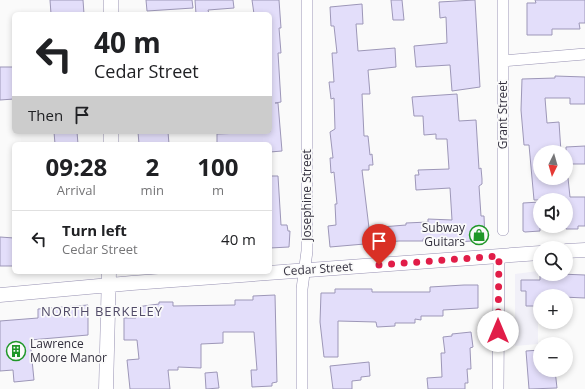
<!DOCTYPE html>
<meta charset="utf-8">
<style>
:root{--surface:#fff;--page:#f2f2f2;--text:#202124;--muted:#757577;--line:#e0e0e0}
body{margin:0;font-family:"Open Sans",sans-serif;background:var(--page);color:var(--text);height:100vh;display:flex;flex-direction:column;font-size:15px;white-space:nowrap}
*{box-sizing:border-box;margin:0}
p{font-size:13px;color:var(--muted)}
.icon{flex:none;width:22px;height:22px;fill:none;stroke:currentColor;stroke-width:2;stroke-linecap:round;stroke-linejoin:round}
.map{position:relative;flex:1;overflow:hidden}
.drawer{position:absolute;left:12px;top:142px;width:260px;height:132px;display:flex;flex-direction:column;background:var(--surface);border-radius:6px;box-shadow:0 2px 6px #0003}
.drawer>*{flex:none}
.banner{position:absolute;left:12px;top:12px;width:260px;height:122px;border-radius:6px;box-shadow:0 2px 6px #0003;background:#fff;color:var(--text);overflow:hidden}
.needle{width:26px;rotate:185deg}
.tools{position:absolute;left:533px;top:145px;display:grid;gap:8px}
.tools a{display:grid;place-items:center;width:40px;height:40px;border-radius:50%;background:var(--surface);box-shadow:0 2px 6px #0003;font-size:20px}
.pin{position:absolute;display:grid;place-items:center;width:34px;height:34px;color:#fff;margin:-41px -17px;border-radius:50% 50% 50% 0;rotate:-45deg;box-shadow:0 0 4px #0007}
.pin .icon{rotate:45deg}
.me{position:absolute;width:44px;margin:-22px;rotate:0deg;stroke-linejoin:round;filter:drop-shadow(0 0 3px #0008)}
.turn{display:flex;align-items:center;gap:14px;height:84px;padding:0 16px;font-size:18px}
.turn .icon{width:52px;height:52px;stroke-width:2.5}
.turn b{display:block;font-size:28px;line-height:34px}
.then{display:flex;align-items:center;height:38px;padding:0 16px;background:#0003;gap:8px;font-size:15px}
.eta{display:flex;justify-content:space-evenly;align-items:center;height:68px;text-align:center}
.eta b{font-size:24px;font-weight:700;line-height:28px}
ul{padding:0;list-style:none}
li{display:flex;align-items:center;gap:12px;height:56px;padding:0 16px;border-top:1px solid var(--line)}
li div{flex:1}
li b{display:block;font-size:15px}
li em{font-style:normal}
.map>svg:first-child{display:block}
</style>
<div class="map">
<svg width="585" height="389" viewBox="0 0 585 389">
<rect width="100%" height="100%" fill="#fafafa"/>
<path fill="#f1f0f8" d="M 538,271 L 538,344 L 515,346 L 515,274 Z"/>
<path fill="#e3defa" stroke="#9d97b8" d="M 50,0 L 83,0 L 84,14 L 51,14 Z
M 146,0 L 192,0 L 193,8 L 147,11 Z
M 195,0 L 233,0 L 234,8 L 208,10 L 209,14 L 196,14 Z
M 252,0 L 279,0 L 281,28 L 279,28 L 281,53 L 278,53 L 281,102 L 275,103 L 278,103 L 282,151 L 270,152 L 270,144 L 217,144 L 217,134 L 270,132 L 270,14 L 254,14 Z
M 391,0 L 402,0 L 404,20 L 393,20 Z
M 475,0 L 480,87 L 452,91 L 450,65 L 416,67 L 414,46 L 447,43 L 446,17 L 440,18 L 439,2 Z
M 535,0 L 585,0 L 585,23 L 579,23 L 580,29 L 552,29 L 552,35 L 527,35 L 527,3 L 536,3 Z
M 362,4 L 363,24 L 356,24 L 358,51 L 395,48 L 396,67 L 368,70 L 370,94 L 362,94 L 364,136 L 368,136 L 370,155 L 372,154 L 373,165 L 369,165 L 369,170 L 362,170 L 369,228 L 406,225 L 406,223 L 428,222 L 428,219 L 452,220 L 450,188 L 416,190 L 415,175 L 419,175 L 418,170 L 449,169 L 447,139 L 436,139 L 436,134 L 424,135 L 423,116 L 414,116 L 412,97 L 457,94 L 459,121 L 476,120 L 479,169 L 481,168 L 482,179 L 482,184 L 479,186 L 481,216 L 484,216 L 485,240 L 458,242 L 458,241 L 448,239 L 423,239 L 423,241 L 399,241 L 330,247 L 328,226 L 336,225 L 335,204 L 337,204 L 334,172 L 331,173 L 330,158 L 333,158 L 330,132 L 335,129 L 334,98 L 331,99 L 329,82 L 334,82 L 332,53 L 337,53 L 334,26 L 331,26 L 330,7 Z
M 0,67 L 14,67 L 14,99 L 0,100 Z
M 555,76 L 585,77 L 585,104 L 570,104 L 570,98 L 545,98 L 547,123 L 559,122 L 561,152 L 540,152 L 540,178 L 568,178 L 570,197 L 585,197 L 585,226 L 578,226 L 578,229 L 566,229 L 566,200 L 534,200 L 529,145 L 524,145 L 521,110 L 522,79 L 555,78 Z
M 54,132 L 77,132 L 78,144 L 55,144 Z
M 138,132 L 168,132 L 169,144 L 139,144 Z
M 585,146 L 585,164 L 566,164 L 566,147 Z
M 270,176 L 278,176 L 281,225 L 287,225 L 288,231 L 290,231 L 289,247 L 270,248 Z
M 540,202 L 540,231 L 525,232 L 523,231 L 523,203 Z
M 0,237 L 14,238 L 14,266 L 0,266 Z
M 560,274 L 585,275 L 585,298 L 540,296 L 540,306 L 526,306 L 526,291 L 521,291 L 521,280 L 540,280 L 540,276 L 560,276 Z
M 464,285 L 478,285 L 478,308 L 443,310 L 443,316 L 421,316 L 421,320 L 415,319 L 415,323 L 395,323 L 395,326 L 377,327 L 376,322 L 338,321 L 338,357 L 324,357 L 320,322 L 321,293 L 335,293 L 335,289 L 372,289 L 372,292 L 430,292 L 430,287 Z
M 275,295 L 277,382 L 272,383 L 272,386 L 252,387 L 251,370 L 257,370 L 254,332 L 223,332 L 223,343 L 201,344 L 201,368 L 178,367 L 178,370 L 168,370 L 170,389 L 130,389 L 127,360 L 139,359 L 137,340 L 124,340 L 124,318 L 136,318 L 136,307 L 159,304 L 159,302 L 173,302 L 173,306 L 235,305 L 235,300 L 253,300 L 253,296 Z
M 88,305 L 88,335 L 30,340 L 34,380 L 14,382 L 13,370 L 0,371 L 0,321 L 38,318 L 38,309 Z
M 471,332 L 473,347 L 470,348 L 471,369 L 467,369 L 468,383 L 465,383 L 465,389 L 428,389 L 427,378 L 442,377 L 441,353 L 445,353 L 443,337 L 452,336 L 452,334 Z
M 540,350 L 540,371 L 555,370 L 557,388 L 529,389 L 526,351 Z
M 369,362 L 370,376 L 361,377 L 361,380 L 352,381 L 352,389 L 333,389 L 330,366 Z
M 217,372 L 219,388 L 206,389 L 205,373 Z"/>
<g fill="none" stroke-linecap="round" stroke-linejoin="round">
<defs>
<path id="minor" d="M 503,61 L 585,54
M 503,230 L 503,0
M 302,389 L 302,289 L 307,251 L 307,0
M 498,389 L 499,256"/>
<path id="tertiary" d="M 111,14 L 111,0
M 111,144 L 111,132
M 566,251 L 585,250
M 0,295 L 132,283 L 540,253
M 106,389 L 109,272"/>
</defs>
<use href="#minor" stroke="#9791b2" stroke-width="12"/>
<use href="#tertiary" stroke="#9791b2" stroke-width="15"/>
<use href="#minor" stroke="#fff" stroke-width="11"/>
<use href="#tertiary" stroke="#fff" stroke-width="14"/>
</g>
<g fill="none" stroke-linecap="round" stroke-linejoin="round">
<path stroke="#e11d48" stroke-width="7" stroke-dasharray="0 12.6" d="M 379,265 L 499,256 L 498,331"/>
</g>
<defs>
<symbol id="shop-ring" viewBox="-11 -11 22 22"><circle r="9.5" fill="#fafafa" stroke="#1f9728" stroke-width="1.5"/><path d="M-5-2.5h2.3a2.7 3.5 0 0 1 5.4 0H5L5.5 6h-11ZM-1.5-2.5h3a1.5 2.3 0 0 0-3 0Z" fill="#1f9728"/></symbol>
<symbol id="building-ring" viewBox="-11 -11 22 22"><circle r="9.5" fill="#fafafa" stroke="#1f9728" stroke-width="1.5"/><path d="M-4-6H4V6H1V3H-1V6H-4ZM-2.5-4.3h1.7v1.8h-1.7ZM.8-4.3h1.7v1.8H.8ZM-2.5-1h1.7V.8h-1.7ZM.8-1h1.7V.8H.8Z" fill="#1f9728"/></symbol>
</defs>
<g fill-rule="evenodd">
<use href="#shop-ring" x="468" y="224" width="22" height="22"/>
<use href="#building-ring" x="5" y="340" width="22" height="22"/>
</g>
<g text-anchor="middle" stroke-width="3.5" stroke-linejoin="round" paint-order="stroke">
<g font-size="12" fill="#34313f" stroke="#fafafa">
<text transform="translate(503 115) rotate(-90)" y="4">Grant Street</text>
<text transform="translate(307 195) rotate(-90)" y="4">Josephine Street</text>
<text transform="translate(318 269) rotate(-4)" y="4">Cedar Street</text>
</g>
<g font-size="12" fill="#34313f" stroke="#fafafa" text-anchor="end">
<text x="465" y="232">Subway<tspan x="465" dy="14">Guitars</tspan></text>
<text x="30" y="348" text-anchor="start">Lawrence<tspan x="30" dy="14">Moore Manor</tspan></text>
</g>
<g font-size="13" letter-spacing="1" fill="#514b68" stroke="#fafafa">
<text x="102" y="316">NORTH BERKELEY</text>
</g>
</g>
</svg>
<div class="tools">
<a><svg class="needle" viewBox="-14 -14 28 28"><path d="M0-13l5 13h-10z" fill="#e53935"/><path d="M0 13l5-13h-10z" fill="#757577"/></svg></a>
<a><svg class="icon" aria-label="sound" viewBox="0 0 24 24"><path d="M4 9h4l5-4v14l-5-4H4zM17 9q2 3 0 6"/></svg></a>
<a><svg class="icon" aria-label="search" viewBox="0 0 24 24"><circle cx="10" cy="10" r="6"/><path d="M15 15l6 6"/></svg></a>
<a>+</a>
<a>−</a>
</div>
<div class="pin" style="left:379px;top:265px;background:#d93025"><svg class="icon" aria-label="arrive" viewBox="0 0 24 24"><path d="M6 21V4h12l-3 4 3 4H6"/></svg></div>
<svg class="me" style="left:498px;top:331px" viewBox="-20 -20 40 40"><circle r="19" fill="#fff"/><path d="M0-13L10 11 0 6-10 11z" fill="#e11d48"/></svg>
<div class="banner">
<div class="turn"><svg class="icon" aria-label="left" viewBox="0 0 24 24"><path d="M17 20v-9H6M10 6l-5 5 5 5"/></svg><div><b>40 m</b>Cedar Street</div></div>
<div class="then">Then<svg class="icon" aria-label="arrive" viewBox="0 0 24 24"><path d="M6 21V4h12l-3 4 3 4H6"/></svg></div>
</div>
<section class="drawer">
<div class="eta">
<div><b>09:28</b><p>Arrival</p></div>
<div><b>2</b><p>min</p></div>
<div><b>100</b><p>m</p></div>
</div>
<ul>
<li><svg class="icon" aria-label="left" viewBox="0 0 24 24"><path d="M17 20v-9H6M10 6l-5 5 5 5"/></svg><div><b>Turn left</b><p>Cedar Street</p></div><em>40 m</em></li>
</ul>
</section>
</div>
